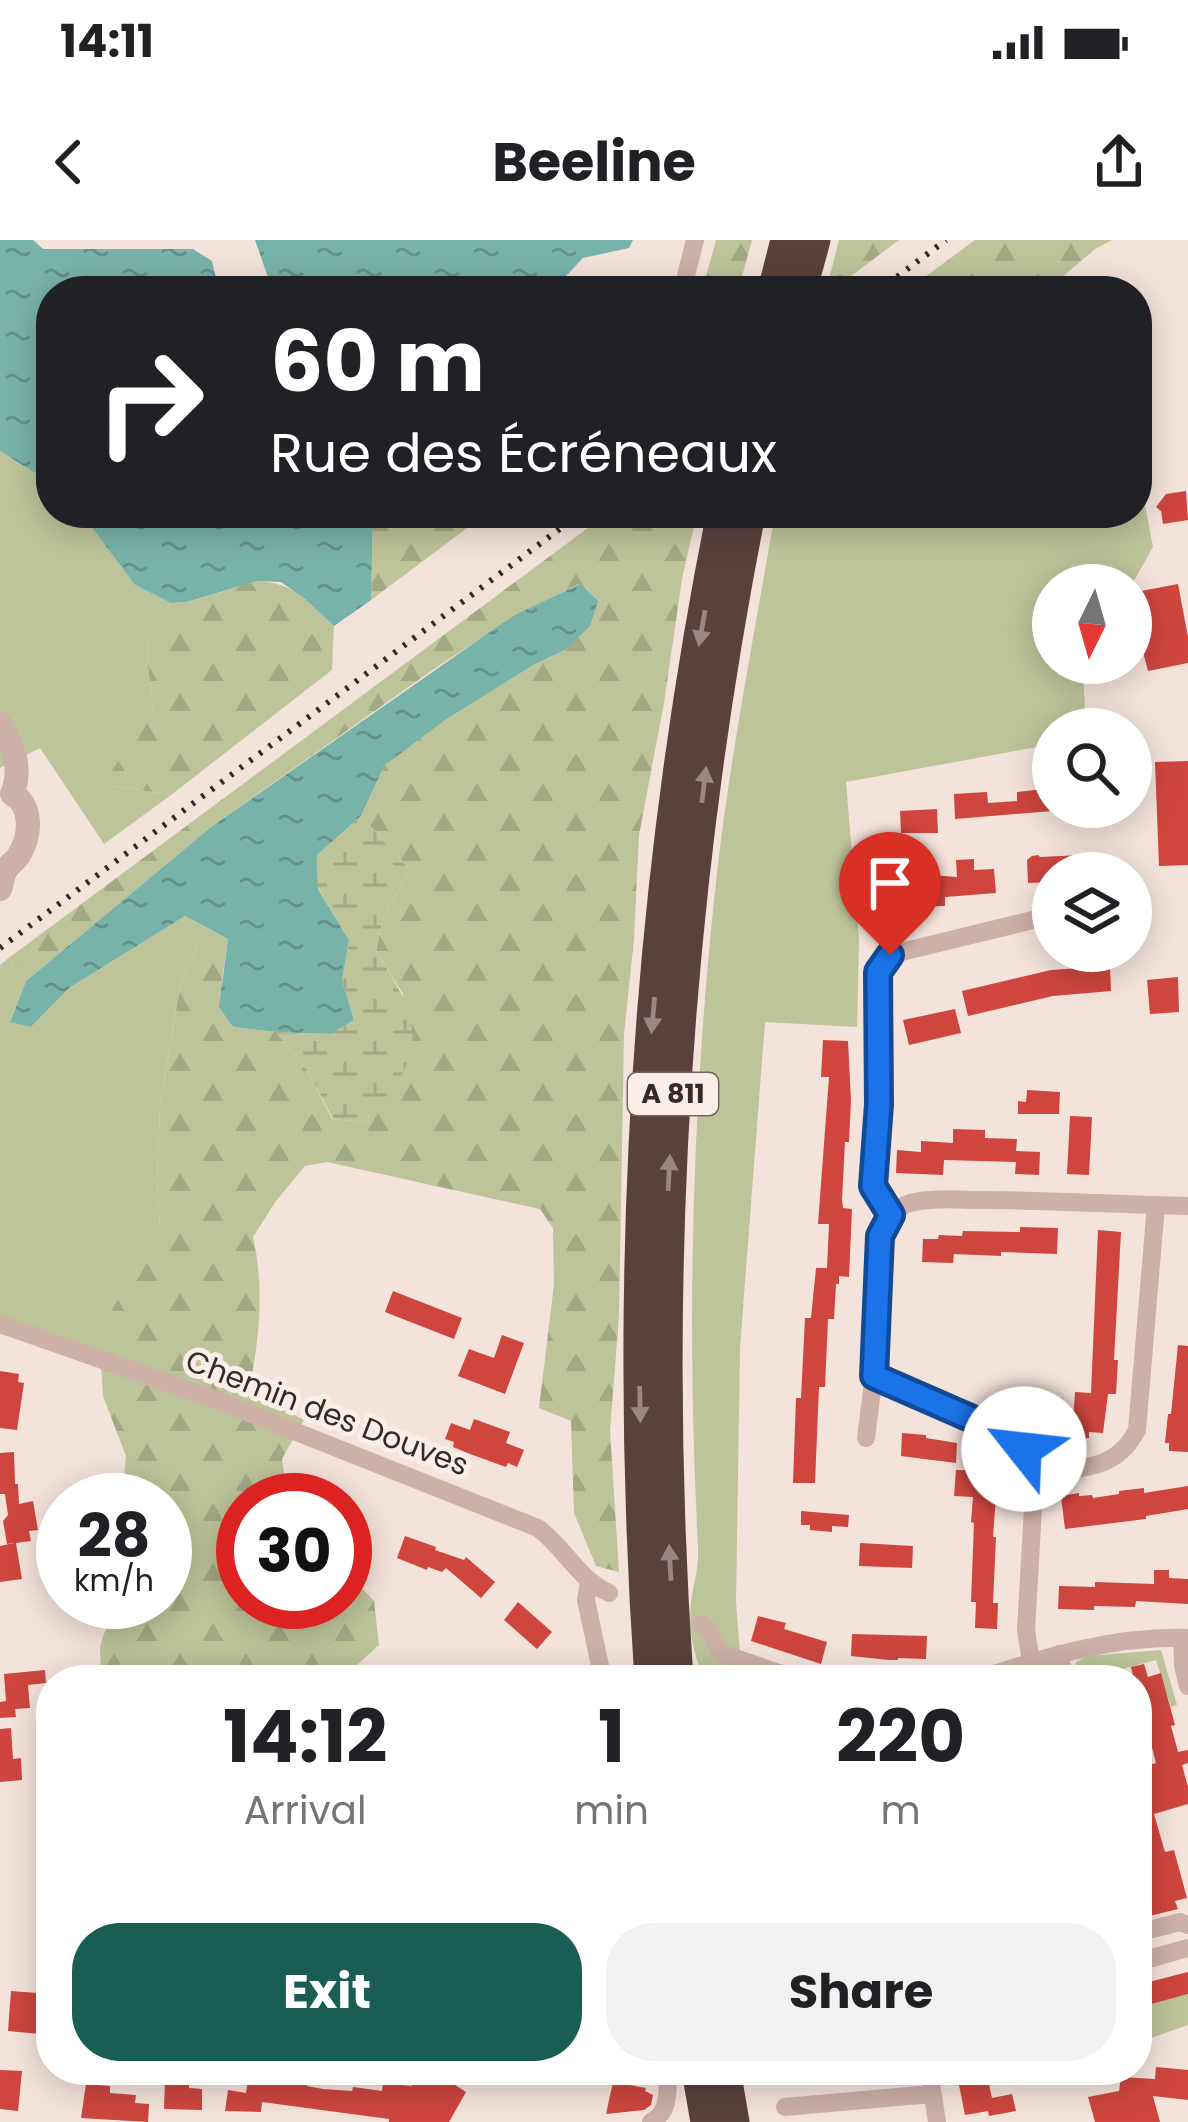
<!DOCTYPE html>
<meta charset="utf-8">
<style>
:root{--surface:#fff;--page:#f2f2f2;--text:#202124;--muted:#757577;--accent:#1a5d54}
body{margin:0;font-family:Poppins,sans-serif;background:var(--page);color:var(--text);height:100vh;display:flex;flex-direction:column;font-size:45px;white-space:nowrap}
*{box-sizing:border-box;margin:0}
p{font-size:39px;color:var(--muted)}
.icon{flex:none;width:66px;height:66px;fill:none;stroke:currentColor;stroke-width:2;stroke-linecap:round;stroke-linejoin:round}
.map{position:relative;flex:1;overflow:hidden}
.panel{position:absolute;left:36px;top:1425px;width:1116px;height:420px;display:flex;flex-direction:column;background:var(--surface);border-radius:48px;box-shadow:0 6px 30px #0003}
.panel>*{flex:none}
.banner{position:absolute;left:36px;top:36px;width:1116px;height:252px;border-radius:48px;box-shadow:0 6px 30px #0003;background:#202124;color:#fff;overflow:hidden}
.needle{width:78px;rotate:185deg}
.fabs{position:absolute;left:1032px;top:324px;display:grid;gap:24px}
.fabs a{display:grid;place-items:center;width:120px;height:120px;border-radius:50%;background:var(--surface);box-shadow:0 6px 30px #0003;font-size:60px}
.speed{position:absolute;left:36px;top:1233px;display:flex;gap:24px;font-size:60px;font-weight:700;text-align:center}
.speed>*{display:grid;place-content:center;width:156px;height:156px;border-radius:50%;background:var(--surface);box-shadow:0 6px 30px #0003;line-height:1}
.speed small{font-size:30px;font-weight:400}
.speed .limit{border:18px solid #d22;background:#fff;color:#111}
.pin{position:absolute;display:grid;place-items:center;width:102px;height:102px;color:#fff;margin:-123px -51px;border-radius:50% 50% 50% 0;rotate:-45deg;box-shadow:0 0 12px #0007}
.pin .icon{rotate:45deg}
.me{position:absolute;width:132px;margin:-66px;rotate:299deg;stroke-linejoin:round;filter:drop-shadow(0 0 9px #0008)}
.turn{display:flex;align-items:center;gap:42px;height:252px;padding:0 36px;font-size:54px}
.turn .icon{width:156px;height:156px;stroke-width:2.5}
.turn b{display:block;font-size:84px;line-height:102px}
.eta{display:flex;justify-content:space-evenly;align-items:center;height:204px;text-align:center}
.eta b{font-size:72px;font-weight:700;line-height:84px}
.cta{display:flex;gap:24px;margin-top:auto;padding:24px 36px}
.cta a{flex:1;height:138px;border-radius:48px;background:var(--accent);color:#fff;font-size:48px;font-weight:700;line-height:138px;text-align:center}
.cta a+a{background:var(--page);color:var(--text)}
.status{display:flex;justify-content:space-between;align-items:center;height:84px;padding:0 60px;background:var(--surface);direction:ltr}
.status svg{height:33px;fill:currentColor}
header{display:flex;justify-content:space-between;align-items:center;height:156px;padding:0 36px;background:var(--surface);font-size:54px;font-weight:700}
.map>svg:first-child{display:block}
</style>
<div class="status"><b>14:11</b><svg viewBox="0 0 49 12"><path d="M0 12V9h3v3zM5 12V6h3v6zM10 12V3h3v9zM15 12V0h3v12zM26 1h20v11H26zM47 4h2v5h-2z"/></svg></div>
<header><svg class="icon" aria-label="back" viewBox="0 0 24 24"><path d="M15 5l-7 7 7 7"/></svg>Beeline<svg class="icon" aria-label="share" viewBox="0 0 24 24"><path d="M12 15V3M7 8l5-5 5 5M5 13v7h14v-7"/></svg></header>
<div class="map">
<svg width="1188" height="1882" viewBox="0 0 1188 1882">
<defs>
<pattern id="forest-firs" width="22" height="20" patternUnits="userSpaceOnUse" patternTransform="scale(3)"><rect width="22" height="20" fill="#bdc49a"/><path d="M5 1l3.5 6h-7zM16 11l3.5 6h-7z" fill="#a3a885"/></pattern>
<pattern id="wetland-marsh" width="20" height="14" patternUnits="userSpaceOnUse" patternTransform="scale(3)"><rect width="20" height="14" fill="#bdc49a"/><path d="M1 5h8M5 5V1M11 12h8M15 12V8" fill="none" stroke="#a3a885"/></pattern>
<pattern id="water-ripples" width="26" height="14" patternUnits="userSpaceOnUse" patternTransform="scale(3)"><rect width="26" height="14" fill="#78b3aa"/><path d="M2 4q2-2 4 0t4 0M15 11q2-2 4 0t4 0" fill="none" stroke="#63928a"/></pattern>
</defs>
<rect width="100%" height="100%" fill="#f4e3db"/>
<path fill="#bdc49a" d="M 0,211 L 51,243 L 51,273 L 81,273 L 135,345 L 171,363 L 149,395 L 148,426 L 153,468 L 135,497 L 114,546 L 171,555 L 104,604 L 40,508 L 0,528 Z
M 1137,223 L 1153,307 L 1131,346 L 1053,345 L 1053,423 L 1087,423 L 1083,431 L 1086,489 L 1053,489 L 1053,504 L 846,542 L 859,699 L 857,787 L 765,782 L 740,1108 L 736,1362 L 742,1440 L 706,1440 C 693,1417 688,1388 691,1361 C 694,1342 699,1327 698,1307 C 686,1079 692,851 718,624 C 732,507 755,390 775,273 L 1137,273 Z
M 185,676 L 205,687 L 180,747 L 160,866 L 157,941 L 160,987 L 100,1111 L 0,1077 L 0,725 L 10,717 L 26,741 L 10,781 L 31,787 L 69,748 Z
M 1161,1410 L 1177,1465 L 1171,1467 L 1156,1420 L 1092,1437 L 1089,1431 L 1074,1434 L 1076,1422 L 1088,1416 Z
M 1188,1754 L 1188,1785 L 1137,1803 L 1137,1768 Z"/>
<path fill="url(#forest-firs)" d="M 716,0 L 752,0 L 738,51 L 702,51 Z
M 839,0 L 899,0 L 831,51 L 826,51 Z
M 975,0 L 1112,0 L 1095,9 L 1046,51 L 906,51 Z
M 373,273 L 487,273 L 371,360 Z
M 608,273 L 697,273 L 682,339 L 664,463 L 639,595 L 634,700 L 624,794 L 619,1076 L 610,1191 L 619,1332 L 596,1326 L 574,1273 L 571,1181 L 539,1168 L 554,1044 L 553,988 L 540,969 L 327,922 L 305,926 L 276,961 L 253,997 C 265,1049 259,1100 249,1151 L 304,1180 L 282,1219 L 288,1260 L 243,1260 L 243,1362 L 345,1362 L 345,1330 L 374,1361 L 379,1405 C 367,1415 354,1430 341,1435 C 313,1446 282,1438 255,1432 L 241,1440 L 101,1440 L 100,1406 L 115,1362 L 165,1362 L 165,1260 L 122,1260 L 126,1216 L 103,1156 L 99,1092 L 160,987 L 157,941 L 160,866 L 180,747 L 205,687 L 228,699 L 222,739 L 232,787 L 276,792 L 307,830 L 332,879 L 365,882 L 381,861 L 403,754 L 376,711 L 383,677 L 410,630 L 361,576 L 384,526 L 444,480 L 535,424 L 565,410 L 579,344 L 515,376 L 434,429 L 211,587 L 26,741 L 10,717 Z
M 257,341 C 295,343 307,361 334,386 L 332,430 L 171,555 L 114,546 L 105,541 L 153,468 L 148,426 L 149,395 L 171,363 L 188,362 Z"/>
<path fill="url(#wetland-marsh)" d="M 361,576 L 410,630 L 383,677 L 376,711 C 402,754 428,786 401,836 C 392,852 376,867 365,882 L 333,879 L 307,830 L 276,792 L 331,794 L 354,780 L 342,740 L 349,700 L 318,648 L 317,615 Z"/>
<path fill="url(#water-ripples)" d="M 0,0 L 33,0 L 43,9 L 193,9 L 212,21 L 219,51 L 51,51 L 51,243 L 0,211 Z
M 255,0 L 633,0 L 629,8 L 583,18 L 567,35 L 546,51 L 277,51 L 271,46 Z
M 81,273 L 373,273 L 371,360 L 334,386 L 305,359 L 281,342 L 257,341 L 187,362 L 171,363 L 135,345 Z
M 580,344 L 598,361 L 590,386 L 565,410 L 535,424 L 445,480 L 384,526 L 361,576 L 317,615 L 318,649 L 349,700 L 342,740 L 354,780 L 331,794 L 276,792 L 233,787 L 219,767 L 228,699 L 185,676 L 69,748 L 31,787 L 10,782 L 26,741 L 211,587 L 494,389 L 515,375 Z"/>
<path fill="#ce463e" d="M 1186,251 L 1188,280 L 1163,284 L 1161,271 L 1156,267 L 1166,254 Z
M 1178,344 L 1188,397 L 1188,423 L 1148,431 L 1136,385 L 1142,383 L 1136,352 Z
M 1188,521 L 1188,625 L 1159,626 L 1155,522 Z
M 1053,548 L 1053,571 L 955,579 L 954,554 L 987,552 L 988,563 L 1017,561 L 1017,552 Z
M 937,569 L 938,593 L 901,593 L 900,571 Z
M 1038,615 L 1040,617 L 1082,615 L 1083,633 L 1053,633 L 1053,642 L 1028,643 L 1027,620 L 1032,616 Z
M 974,619 L 974,630 L 994,629 L 996,653 L 945,657 L 945,666 L 896,667 L 896,671 L 869,672 L 868,650 L 901,648 L 900,644 L 918,643 L 918,634 L 957,637 L 956,620 Z
M 1110,726 L 1111,751 L 1053,756 L 968,776 L 962,751 L 1051,730 Z
M 1178,737 L 1179,772 L 1150,774 L 1147,740 Z
M 955,769 L 961,793 L 909,805 L 903,780 Z
M 823,800 L 848,801 L 851,861 L 849,902 L 845,902 L 842,960 L 843,968 L 852,969 L 849,1037 L 839,1036 L 839,1044 L 836,1044 L 834,1079 L 828,1079 L 825,1147 L 819,1147 L 815,1243 L 793,1243 L 796,1158 L 801,1158 L 805,1078 L 811,1078 L 816,1028 L 827,1028 L 829,984 L 818,984 L 829,837 L 821,837 Z
M 1027,850 L 1060,852 L 1059,874 L 1018,874 L 1018,861 L 1026,862 Z
M 1070,876 L 1092,877 L 1089,935 L 1067,934 Z
M 953,889 L 985,890 L 985,898 L 1017,899 L 1016,911 L 1040,912 L 1039,935 L 1015,934 L 1016,922 L 944,920 L 943,935 L 896,933 L 897,910 L 921,912 L 921,901 L 953,903 Z
M 1020,987 L 1058,988 L 1057,1014 L 1001,1012 L 1001,1016 L 954,1014 L 953,1023 L 922,1022 L 923,999 L 938,999 L 939,995 L 962,996 L 963,991 L 1020,992 Z
M 1098,990 L 1121,992 L 1114,1120 L 1118,1120 L 1116,1154 L 1108,1154 L 1103,1193 L 1089,1192 L 1089,1198 L 1072,1200 L 1075,1152 L 1091,1153 Z
M 393,1051 L 462,1078 L 454,1099 L 385,1072 Z
M 502,1095 L 524,1103 L 505,1154 L 458,1136 L 469,1109 L 494,1118 Z
M 1178,1105 L 1188,1106 L 1188,1212 L 1169,1211 L 1169,1203 L 1165,1203 L 1168,1174 L 1171,1174 Z
M 0,1131 L 19,1134 L 18,1142 L 24,1143 L 17,1190 L 0,1188 Z
M 474,1179 L 510,1192 L 506,1203 L 524,1210 L 517,1227 L 508,1223 L 506,1227 L 470,1214 L 453,1207 L 454,1202 L 445,1199 L 451,1183 L 470,1190 Z
M 902,1193 L 926,1195 L 926,1198 L 957,1203 L 956,1223 L 901,1216 Z
M 14,1212 L 15,1244 L 18,1244 L 19,1264 L 33,1261 L 38,1290 L 29,1291 L 31,1301 L 16,1303 L 22,1339 L 0,1342 L 0,1306 L 14,1303 L 7,1304 L 3,1281 L 8,1275 L 5,1254 L 0,1254 L 0,1213 Z
M 956,1230 L 998,1231 L 993,1297 L 996,1297 L 993,1363 L 998,1363 L 997,1389 L 975,1388 L 976,1362 L 971,1362 L 974,1283 L 971,1282 L 973,1257 L 954,1256 Z
M 1188,1246 L 1188,1269 L 1146,1276 L 1146,1279 L 1065,1289 L 1061,1256 L 1079,1253 L 1079,1256 L 1092,1255 L 1093,1258 L 1119,1254 L 1119,1251 L 1144,1248 L 1144,1253 Z
M 801,1271 L 849,1275 L 848,1287 L 832,1286 L 832,1292 L 810,1290 L 810,1285 L 801,1285 Z
M 405,1296 L 436,1307 L 435,1310 L 464,1320 L 466,1317 L 495,1342 L 481,1358 L 446,1328 L 442,1332 L 428,1327 L 427,1330 L 397,1318 Z
M 860,1303 L 913,1306 L 912,1328 L 859,1326 Z
M 1154,1330 L 1169,1330 L 1169,1338 L 1188,1339 L 1188,1364 L 1136,1361 L 1135,1367 L 1094,1366 L 1094,1370 L 1058,1369 L 1059,1346 L 1095,1347 L 1095,1342 L 1154,1344 Z
M 518,1362 L 552,1392 L 537,1409 L 504,1380 Z
M 758,1376 L 786,1383 L 784,1389 L 827,1402 L 821,1424 L 751,1401 Z
M 852,1394 L 927,1396 L 926,1419 L 898,1418 L 898,1420 L 889,1420 L 851,1416 Z
M 1144,1424 L 1148,1437 L 1161,1433 L 1175,1485 L 1171,1486 L 1178,1512 L 1188,1510 L 1188,1523 L 1182,1525 L 1188,1547 L 1188,1564 L 1154,1574 L 1165,1612 L 1174,1610 L 1187,1658 L 1175,1661 L 1178,1669 L 1137,1679 L 1137,1528 L 1156,1523 L 1137,1450 L 1137,1440 L 1134,1440 L 1131,1427 Z
M 45,1430 L 46,1443 L 28,1445 L 30,1468 L 15,1469 L 16,1477 L 0,1478 L 0,1462 L 6,1461 L 4,1434 Z
M 11,1488 L 13,1519 L 21,1518 L 22,1540 L 0,1542 L 0,1489 Z
M 1188,1732 L 1188,1754 L 1137,1768 L 1137,1745 Z
M 11,1751 L 51,1754 L 51,1795 L 8,1791 Z
M 1156,1827 L 1188,1830 L 1188,1860 L 1153,1856 L 1160,1882 L 1095,1882 L 1088,1857 L 1119,1851 L 1121,1837 L 1155,1839 Z
M 0,1830 L 22,1831 L 18,1871 L 0,1869 Z
M 956,1830 L 986,1830 L 992,1858 L 1012,1854 L 1016,1871 L 989,1876 L 988,1871 L 965,1875 Z
M 426,1835 L 441,1836 L 466,1852 L 449,1882 L 389,1882 L 389,1879 L 262,1862 L 261,1872 L 225,1871 L 228,1850 L 246,1853 L 248,1838 L 307,1843 L 307,1846 L 323,1849 L 352,1851 L 353,1847 L 382,1851 L 383,1843 L 412,1846 L 412,1841 L 426,1842 Z
M 165,1839 L 189,1839 L 189,1848 L 202,1849 L 202,1870 L 164,1869 Z
M 613,1842 L 646,1848 L 645,1851 L 653,1855 L 651,1865 L 644,1870 L 606,1874 Z
M 86,1844 L 110,1846 L 110,1853 L 136,1855 L 135,1863 L 149,1864 L 148,1882 L 81,1878 Z"/>
<g fill="none" stroke-linecap="round" stroke-linejoin="round">
<path stroke="#cdb0a6" stroke-width="18" d="M 682,51 L 695,0
M 891,975 L 873,946 L 879,864 L 878,732 L 889,715 L 1037,679 L 1053,678
M 0,1084 L 211,1158 L 538,1288 C 566,1309 576,1337 609,1353
M 874,1135 L 1009,1195 L 1024,1209 L 1035,1233 L 1026,1390 L 1031,1422
M 866,1198 L 874,1135 L 880,996 C 886,981 894,968 910,963 C 933,957 961,960 984,960 C 1052,960 1120,965 1188,966
M 1035,1233 C 1078,1227 1115,1233 1137,1190 L 1156,965
M 589,1342 L 586,1360 L 603,1440
M 701,1384 L 709,1390 L 721,1413 L 799,1440
M 1182,1398 L 1183,1426 L 1188,1446
M 1059,1414 L 1066,1440
M 977,1440 C 1047,1416 1114,1396 1188,1398
M 1137,1693 L 1180,1682 L 1188,1685
M 1137,1694 L 1145,1720 L 1188,1708
M 929,1830 L 937,1882
M 785,1867 L 931,1854
M 651,1882 C 671,1871 667,1851 668,1830"/>
<path stroke="#cdb0a6" stroke-width="24" d="M 0,484 C 13,507 23,528 12,554 C 33,565 31,596 19,615 C 16,621 9,624 6,630 C 3,635 2,642 0,649"/>
<path stroke="#5a413e" stroke-width="33" d="M 774,51 L 787,0
M 800,51 L 814,0
M 651,1440 C 624,1049 646,657 723,273
M 677,1440 C 650,1049 673,658 749,273
M 698,1830 L 707,1882
M 724,1830 L 733,1882"/>
<path stroke="#382927" stroke-width="6" stroke-dasharray="3 9" stroke-linecap="butt" d="M 878,51 L 946,0
M 0,708 L 581,273"/>
</g>
<defs><path id="oneway-solid" d="M-6-.8H1V-3.2L6.5 0L1 3.2V.8H-6Z" transform="scale(3)"/></defs>
<g fill="#9a8682">
<use href="#oneway-solid" transform="translate(702 388) rotate(100)"/>
<use href="#oneway-solid" transform="translate(704 545) rotate(-83)"/>
<use href="#oneway-solid" transform="translate(653 775) rotate(95)"/>
<use href="#oneway-solid" transform="translate(669 933) rotate(-87)"/>
<use href="#oneway-solid" transform="translate(640 1164) rotate(89)"/>
<use href="#oneway-solid" transform="translate(670 1323) rotate(-93)"/>
</g>
<g fill="none" stroke-linecap="round" stroke-linejoin="round">
<defs>
<path id="route" d="M 890,715 L 878,732 L 879,864 L 873,946 L 891,975 L 880,996 L 874,1136 L 1009,1195 L 1024,1209"/>
</defs>
<use href="#route" stroke="#114b97" stroke-width="30"/>
<use href="#route" stroke="#1a73e8" stroke-width="21"/>
</g>
<g text-anchor="middle" stroke-width="10" stroke-linejoin="round" paint-order="stroke">
<rect fill="#fbeee8" stroke="#726461" stroke-width="3" x="628" y="833" width="90" height="42" rx="9"/>
<g font-size="27" font-weight="bold" fill="#382927">
<text x="673" y="863">A 811</text>
</g>
<g font-size="30" fill="#382927" stroke="#fbeee8">
<text transform="translate(327 1173) rotate(21)" y="10">Chemin des Douves</text>
</g>
</g>
</svg>
<div class="fabs">
<a><svg class="needle" viewBox="-14 -14 28 28"><path d="M0-13l5 13h-10z" fill="#e53935"/><path d="M0 13l5-13h-10z" fill="#757577"/></svg></a>
<a><svg class="icon" aria-label="search" viewBox="0 0 24 24"><circle cx="10" cy="10" r="6"/><path d="M15 15l6 6"/></svg></a>
<a><svg class="icon" aria-label="layers" viewBox="0 0 24 24"><path d="M12 4l9 5-9 5-9-5zM3 14l9 5 9-5"/></svg></a>
</div>
<div class="speed"><div>28<small>km/h</small></div><div class="limit">30</div></div>
<div class="pin" style="left:890px;top:715px;background:#d93025"><svg class="icon" aria-label="arrive" viewBox="0 0 24 24"><path d="M6 21V4h12l-3 4 3 4H6"/></svg></div>
<svg class="me" style="left:1024px;top:1209px" viewBox="-20 -20 40 40"><circle r="19" fill="#fff"/><path d="M0-13L10 11 0 6-10 11z" fill="#1a73e8"/></svg>
<div class="banner">
<div class="turn"><svg class="icon" aria-label="right" viewBox="0 0 24 24"><path d="M7 20v-9h11M14 6l5 5-5 5"/></svg><div><b>60 m</b>Rue des Écréneaux</div></div>
</div>
<section class="panel">
<div class="eta">
<div><b>14:12</b><p>Arrival</p></div>
<div><b>1</b><p>min</p></div>
<div><b>220</b><p>m</p></div>
</div>
<div class="cta"><a>Exit</a><a>Share</a></div>
</section>
</div>
